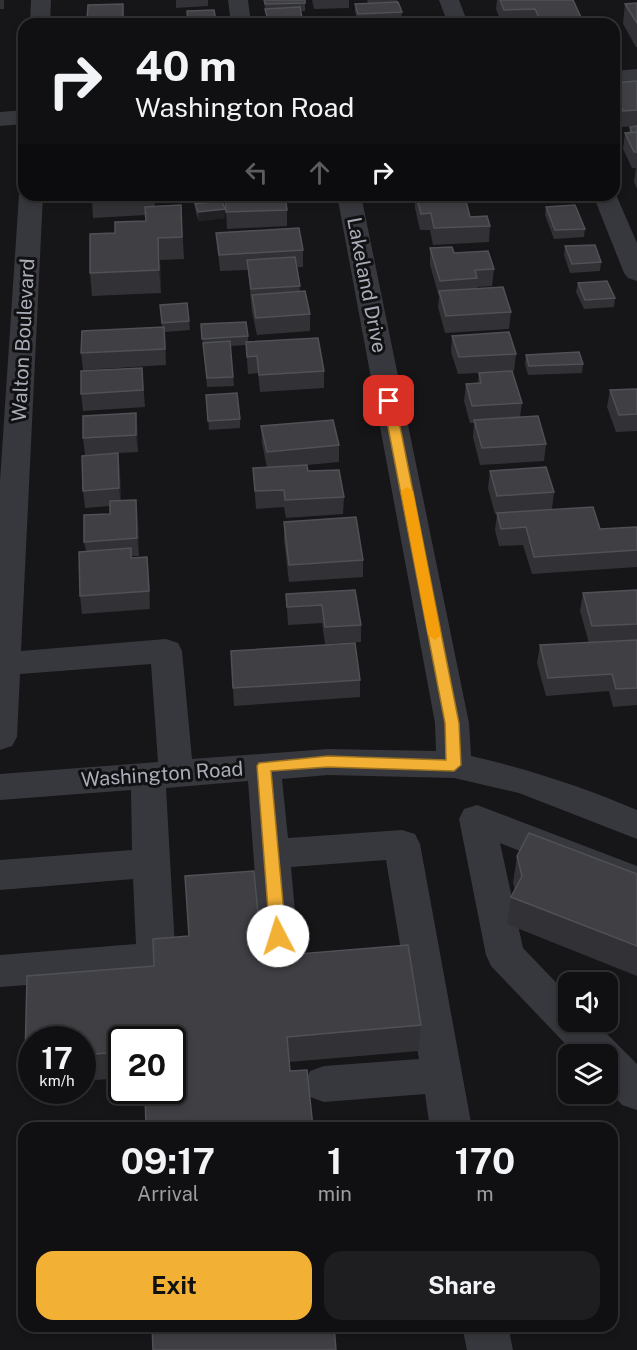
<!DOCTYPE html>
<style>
:root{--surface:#101012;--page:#1e1e20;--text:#f1f3f6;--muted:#9c9d9f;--line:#303032;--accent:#f2b134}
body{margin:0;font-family:"Public Sans",sans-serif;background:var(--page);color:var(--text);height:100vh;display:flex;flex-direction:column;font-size:22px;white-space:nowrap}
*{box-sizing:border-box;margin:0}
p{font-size:20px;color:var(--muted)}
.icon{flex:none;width:33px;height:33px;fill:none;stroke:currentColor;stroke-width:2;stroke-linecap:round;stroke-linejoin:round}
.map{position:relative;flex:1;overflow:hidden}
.drawer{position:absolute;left:18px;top:1122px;width:600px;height:210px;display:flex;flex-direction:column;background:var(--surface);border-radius:18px;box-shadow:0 3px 9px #0003,0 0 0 2px var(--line)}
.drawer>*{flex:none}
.top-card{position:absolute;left:18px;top:18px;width:602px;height:183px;border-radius:18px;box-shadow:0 3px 9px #0003,0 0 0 2px var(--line);background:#101012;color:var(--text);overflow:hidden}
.buttons{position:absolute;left:558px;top:972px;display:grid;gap:12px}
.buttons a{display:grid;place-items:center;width:60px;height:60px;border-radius:12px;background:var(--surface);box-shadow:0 3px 9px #0003,0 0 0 2px var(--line);font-size:30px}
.speed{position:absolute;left:18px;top:1026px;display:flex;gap:12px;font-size:30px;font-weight:700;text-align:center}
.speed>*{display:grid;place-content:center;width:78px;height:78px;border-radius:50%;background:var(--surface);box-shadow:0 3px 9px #0003,0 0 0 2px var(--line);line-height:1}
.speed small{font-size:15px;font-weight:400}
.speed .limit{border:3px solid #111;border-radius:9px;background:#fff;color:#111}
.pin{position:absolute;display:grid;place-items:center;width:51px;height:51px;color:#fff;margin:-26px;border-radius:12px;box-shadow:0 3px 9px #0006}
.me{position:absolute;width:66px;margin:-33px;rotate:355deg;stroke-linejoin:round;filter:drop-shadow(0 0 4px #0008)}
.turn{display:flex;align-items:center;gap:21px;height:126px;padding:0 18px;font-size:27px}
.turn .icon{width:78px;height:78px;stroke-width:2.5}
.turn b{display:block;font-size:42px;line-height:51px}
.lanes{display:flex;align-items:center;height:57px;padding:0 18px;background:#0003;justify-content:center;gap:30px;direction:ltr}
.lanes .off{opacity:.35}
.eta{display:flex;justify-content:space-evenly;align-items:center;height:102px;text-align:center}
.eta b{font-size:36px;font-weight:700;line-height:42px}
.cta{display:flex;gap:12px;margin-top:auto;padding:12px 18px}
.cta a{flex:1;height:69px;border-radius:18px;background:var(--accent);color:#111;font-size:24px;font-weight:700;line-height:69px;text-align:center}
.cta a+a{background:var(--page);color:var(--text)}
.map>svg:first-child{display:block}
</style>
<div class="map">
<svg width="637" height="1350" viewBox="0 0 637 1350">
<rect width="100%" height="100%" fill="#161618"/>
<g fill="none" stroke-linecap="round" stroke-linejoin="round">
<path fill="#37383d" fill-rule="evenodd" d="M 31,0 L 51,0 L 50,24 L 30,24 Z
M 228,0 L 248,0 L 251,24 L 231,24 Z
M 439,0 L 459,0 L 468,24 L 448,24 Z
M 637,69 L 637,81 L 614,83 L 614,71 Z
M 24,110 L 24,124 L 0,126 L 0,112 Z
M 24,190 L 24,195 L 43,195 L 21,651 L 166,639 L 178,643 L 182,651 L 192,759 L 328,749 L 436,751 L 435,723 L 337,195 L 361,195 L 469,723 L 471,756 C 528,769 583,787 637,810 L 637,839 L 519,793 L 454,778 L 328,775 L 282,779 L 288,838 L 402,830 L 415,834 L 420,844 L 472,1128 L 430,1128 L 425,1094 L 324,1102 L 310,1097 L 304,1084 L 310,1071 L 324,1066 L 419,1059 L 386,860 L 291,867 L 299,957 L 294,968 L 280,973 L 266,968 L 261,957 L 248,781 L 166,788 L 175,948 L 187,953 L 192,964 L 187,975 L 173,980 L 156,975 L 0,987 L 0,955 L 136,944 L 133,879 L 0,890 L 0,860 L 132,850 L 131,790 L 0,800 L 0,774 L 158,762 L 151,664 L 20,674 L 17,737 L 12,746 L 0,750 L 0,481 L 19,195 Z
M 614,190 L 637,243 L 637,281 L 628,278 L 624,273 L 593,195 L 614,195 Z
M 477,805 L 637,866 L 637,897 L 500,843 L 523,948 L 568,995 L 568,1022 L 595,1022 L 637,1064 L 637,1110 L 622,1105 L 608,1089 L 608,1054 L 575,1054 L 491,966 L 486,955 L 459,819 L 464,809 Z
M 462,1326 L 508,1326 L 513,1350 L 467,1350 Z"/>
</g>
<path fill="#323236" d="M 0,0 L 4,0 L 4,9 L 0,9 Z
M 176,0 L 208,0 L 208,6 L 176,8 Z
M 264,0 L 305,3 L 305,11 L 301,11 L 302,24 L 267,24 Z
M 312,0 L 349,0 L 349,8 L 314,9 Z
M 367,0 L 397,0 L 402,12 L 401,20 L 358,22 L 355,12 L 355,4 L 368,3 Z
M 497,0 L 551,0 L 584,24 L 502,24 L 496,9 Z
M 637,3 L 637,47 L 636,47 L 623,24 L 625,4 Z
M 214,10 L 216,24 L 177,24 L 188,22 Z
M 637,81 L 637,126 L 621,127 L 614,112 L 614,83 Z
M 637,126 L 637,189 L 634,182 L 636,168 L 632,168 L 623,149 L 625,133 L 629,133 L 630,127 Z
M 154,195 L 155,206 L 181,205 L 184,259 L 160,260 L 161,293 L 92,296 L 90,273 L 115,233 L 146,221 L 146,215 L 93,218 L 92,201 Z
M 415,195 L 450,195 L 451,201 L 470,217 L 490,226 L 489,242 L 433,245 L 430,230 L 420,230 L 415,208 Z
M 225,196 L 287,210 L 287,226 L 227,229 Z
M 195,204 L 225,218 L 199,221 L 196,213 Z
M 546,207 L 585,229 L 584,237 L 554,239 L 545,215 Z
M 216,233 L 303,250 L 303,267 L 297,267 L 300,291 L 310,314 L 310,331 L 257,335 L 252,312 L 248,270 L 220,271 Z
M 565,246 L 601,262 L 600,271 L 570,273 L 564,255 Z
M 430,248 L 454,253 L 494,269 L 492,286 L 477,287 L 477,289 L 511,312 L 509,329 L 445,333 L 438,307 L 439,297 L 430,265 Z
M 578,283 L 615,298 L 614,307 L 584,309 L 576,292 Z
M 160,305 L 189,321 L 190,330 L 165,332 L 166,365 L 83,370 L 81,353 L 162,327 Z
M 201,324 L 248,336 L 248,342 L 324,371 L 324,388 L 260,392 L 258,373 L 248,374 L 246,345 L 230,346 L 234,386 L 207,387 Z
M 452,336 L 516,354 L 514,371 L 458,374 L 451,352 Z
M 526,355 L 583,364 L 582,373 L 528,375 L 525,364 Z
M 142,368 L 145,407 L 83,411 L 81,394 Z
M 479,373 L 522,403 L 520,417 L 546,444 L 544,461 L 480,465 L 473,437 L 474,423 L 470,423 L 464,401 L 466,384 L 478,383 Z
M 637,389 L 637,431 L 616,432 L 607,407 L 610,390 Z
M 206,395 L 240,419 L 240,428 L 209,430 Z
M 261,426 L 339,445 L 339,462 L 307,465 L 308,471 L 344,497 L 343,514 L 286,518 L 284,507 L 256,509 L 253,468 L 267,468 L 262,443 Z
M 138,430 L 138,452 L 118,453 L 120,471 L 121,501 L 138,517 L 139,556 L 132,556 L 132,558 L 149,574 L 150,609 L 82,614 L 80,596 L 86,551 L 84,542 L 110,514 L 110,506 L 85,508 L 83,491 L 117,453 L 85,455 L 83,438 Z
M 490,471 L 554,492 L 552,509 L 600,529 L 637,527 L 637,567 L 532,574 L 523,545 L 499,546 L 495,530 L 497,514 L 495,514 L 488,488 Z
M 284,522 L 363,560 L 363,577 L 289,582 L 284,540 Z
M 355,590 L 361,625 L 361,642 L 325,644 L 322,623 L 288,625 L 286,594 Z
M 637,590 L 637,705 L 613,707 L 609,691 L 546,696 L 537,663 L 540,645 L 589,643 L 580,611 L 583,593 Z
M 231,651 L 360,680 L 360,697 L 234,706 Z
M 517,856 L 637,874 L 637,976 L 507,924 L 511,897 L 515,890 L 513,883 Z
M 254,871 L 262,957 L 408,945 L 421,1025 L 419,1051 L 289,1062 L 290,1071 L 307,1070 L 313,1128 L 146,1128 L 145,1090 L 172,1090 L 172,1040 L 122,1040 L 122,1078 L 82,1081 L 82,1040 L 32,1040 L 31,1086 L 25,1060 L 27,976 L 154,966 L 153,939 L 189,936 L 185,876 Z"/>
<path fill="#212124" d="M 123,4 L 124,24 L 87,24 L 87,20 Z
M 225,209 L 225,218 L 199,221 L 198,212 Z
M 158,238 L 160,260 L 161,293 L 159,270 Z
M 136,413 L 138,430 L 138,452 L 136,435 Z
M 118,453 L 120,471 L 121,505 L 119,488 Z
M 136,500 L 138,517 L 139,556 L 137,538 Z
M 147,557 L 149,574 L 150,609 L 149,591 Z"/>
<path fill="#3f3f44" stroke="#4f5156" stroke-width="1.5" d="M 264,0 L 305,0 L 305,3 L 265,4 Z
M 500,0 L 573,0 L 584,24 L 542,24 L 535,9 L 504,10 Z
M 398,2 L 402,12 L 358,14 L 355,4 Z
M 637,3 L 637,23 L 625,4 Z
M 123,4 L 123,16 L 87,20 L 88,5 Z
M 300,7 L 302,18 L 268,20 L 265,9 Z
M 214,10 L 216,21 L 203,22 L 203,24 L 177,24 L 177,23 L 188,22 L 187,11 Z
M 637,81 L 637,110 L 623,111 L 614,92 L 614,83 Z
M 637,126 L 637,132 L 632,133 L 630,127 Z
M 637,132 L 637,152 L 634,152 L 625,133 Z
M 92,195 L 154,195 L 154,198 L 92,201 Z
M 253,195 L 285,195 L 287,210 L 226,212 L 225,196 Z
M 416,195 L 450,195 L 451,201 L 466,201 L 470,217 L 487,216 L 490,226 L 434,228 L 431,213 L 421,214 Z
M 222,201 L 225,209 L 198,212 L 195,204 Z
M 181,205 L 182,237 L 158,238 L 159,270 L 90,273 L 90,234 L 115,233 L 115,222 L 146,221 L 145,207 Z
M 575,205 L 585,229 L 555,230 L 546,207 Z
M 299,228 L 303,250 L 219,255 L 216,233 Z
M 595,245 L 601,262 L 572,264 L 565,246 Z
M 452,247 L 454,253 L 488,251 L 494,269 L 475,270 L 477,278 L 440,281 L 430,248 Z
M 295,257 L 300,286 L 251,289 L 247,260 Z
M 607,281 L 615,298 L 585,300 L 578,283 Z
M 503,287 L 511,312 L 446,316 L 439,291 Z
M 305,291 L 310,314 L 256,318 L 252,295 Z
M 187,303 L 189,321 L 162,323 L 160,305 Z
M 246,322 L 248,336 L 202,339 L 201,324 Z
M 164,327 L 165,349 L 81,353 L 82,331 Z
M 509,332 L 516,354 L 459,357 L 452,336 Z
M 318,338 L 324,371 L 259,375 L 257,356 L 247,357 L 246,342 Z
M 230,341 L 233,377 L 207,378 L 203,343 Z
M 579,352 L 583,364 L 529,366 L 526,355 Z
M 142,368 L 143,390 L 81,394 L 81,371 Z
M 512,371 L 522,403 L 472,406 L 466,384 L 481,383 L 479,373 Z
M 637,389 L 637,414 L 619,415 L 610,390 Z
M 237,393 L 240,419 L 208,421 L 206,395 Z
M 136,413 L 136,435 L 83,438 L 83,416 Z
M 538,416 L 546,444 L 482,448 L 474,420 Z
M 333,420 L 339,445 L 267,452 L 261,426 Z
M 118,453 L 119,488 L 83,491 L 82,456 Z
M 307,465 L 308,471 L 339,470 L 344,497 L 285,500 L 284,490 L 255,491 L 253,468 Z
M 546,467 L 554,492 L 497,496 L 490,471 Z
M 136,500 L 137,538 L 84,542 L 84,515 L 110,514 L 110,501 Z
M 593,507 L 600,529 L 637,527 L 637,550 L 534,557 L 526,527 L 501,529 L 497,513 Z
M 356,517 L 363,560 L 289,565 L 284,522 Z
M 131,548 L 131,558 L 147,557 L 149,591 L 80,596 L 79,552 Z
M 355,590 L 361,625 L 325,627 L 322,605 L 287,607 L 286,594 Z
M 637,590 L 637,624 L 592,626 L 583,593 Z
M 637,640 L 637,688 L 616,689 L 612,674 L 548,678 L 540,645 Z
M 355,643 L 360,680 L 233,688 L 231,651 Z
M 529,833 L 637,874 L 637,946 L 511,897 L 522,876 L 517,856 Z
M 254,871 L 262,957 L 408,945 L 421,1025 L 287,1037 L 290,1071 L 307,1070 L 313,1128 L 146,1128 L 145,1090 L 172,1090 L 172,1040 L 122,1040 L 122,1049 L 120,1049 L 120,1052 L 82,1055 L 82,1040 L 32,1040 L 32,1060 L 25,1060 L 27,976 L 154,966 L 153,939 L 189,936 L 185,876 Z
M 152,1326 L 334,1326 L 336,1350 L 153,1350 Z"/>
<path fill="#f2b134" stroke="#9d7322" stroke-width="1.5" d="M 389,397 L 395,401 L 459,723 L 461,765 L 454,771 L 328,767 L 271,771 L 286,936 L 284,941 L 278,943 L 273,941 L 270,936 L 257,766 L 259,763 L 328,756 L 446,760 L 445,723 L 383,401 Z"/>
<path fill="#f59e0b" d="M 407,487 L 413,491 L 441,635 L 435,640 L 428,635 L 401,491 Z"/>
<g text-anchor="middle" stroke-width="6" stroke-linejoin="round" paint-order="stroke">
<g font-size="20" fill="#a8adb8" stroke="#111113">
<text transform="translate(367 285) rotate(79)" y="7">Lakeland Drive</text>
<text transform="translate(23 340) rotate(-87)" y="7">Walton Boulevard</text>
<text transform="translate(162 774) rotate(-4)" y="7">Washington Road</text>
</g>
</g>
</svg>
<div class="buttons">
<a><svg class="icon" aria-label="sound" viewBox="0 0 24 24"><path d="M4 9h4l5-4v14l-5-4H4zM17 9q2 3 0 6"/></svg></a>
<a><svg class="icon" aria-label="layers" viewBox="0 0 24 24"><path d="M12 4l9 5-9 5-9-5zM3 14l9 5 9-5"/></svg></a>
</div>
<div class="speed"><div>17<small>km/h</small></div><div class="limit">20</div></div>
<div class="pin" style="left:389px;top:401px;background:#d93025"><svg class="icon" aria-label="arrive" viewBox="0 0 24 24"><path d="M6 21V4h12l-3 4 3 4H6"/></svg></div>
<svg class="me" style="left:278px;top:936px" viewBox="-20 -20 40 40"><circle r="19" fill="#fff"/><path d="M0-13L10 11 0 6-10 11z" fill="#f2b134"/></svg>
<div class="top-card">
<div class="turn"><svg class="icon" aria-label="right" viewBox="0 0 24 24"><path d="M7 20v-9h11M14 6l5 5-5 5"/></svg><div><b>40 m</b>Washington Road</div></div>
<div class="lanes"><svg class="icon off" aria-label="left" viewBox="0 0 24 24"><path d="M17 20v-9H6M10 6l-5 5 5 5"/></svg><svg class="icon off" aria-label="ahead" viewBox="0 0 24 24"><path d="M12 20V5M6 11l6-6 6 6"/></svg><svg class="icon" aria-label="right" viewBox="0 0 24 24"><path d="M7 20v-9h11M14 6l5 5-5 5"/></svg></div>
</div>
<section class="drawer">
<div class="eta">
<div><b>09:17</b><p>Arrival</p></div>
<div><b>1</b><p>min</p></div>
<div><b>170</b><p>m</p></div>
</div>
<div class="cta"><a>Exit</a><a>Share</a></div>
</section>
</div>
